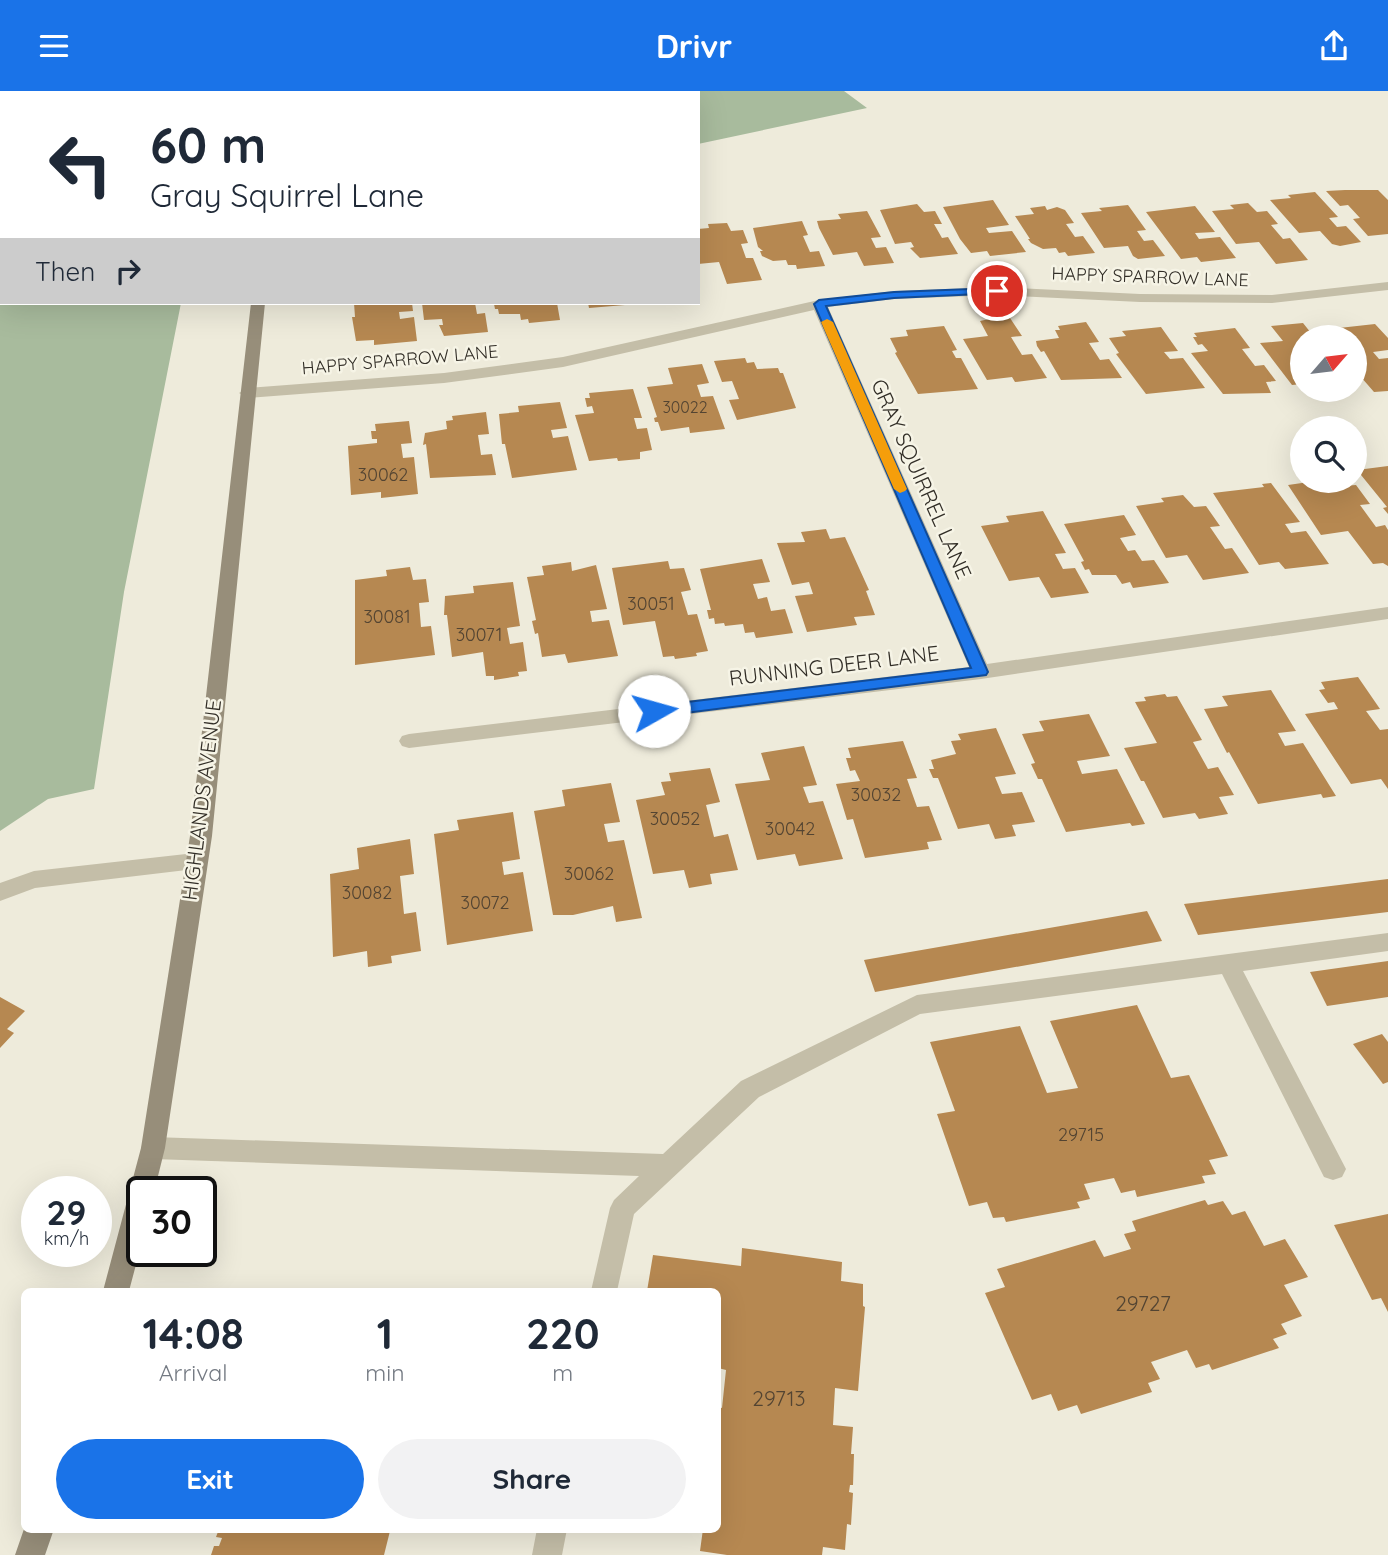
<!DOCTYPE html>
<style>
:root{--surface:#fff;--page:#f2f2f3;--text:#1f2937;--muted:#747a83;--accent:#1a73e8}
body{margin:0;font-family:Quicksand,sans-serif;background:var(--page);color:var(--text);height:100vh;display:flex;flex-direction:column;font-size:26px;white-space:nowrap}
*{box-sizing:border-box;margin:0}
p{font-size:23px;color:var(--muted)}
.icon{flex:none;width:38px;height:38px;fill:none;stroke:currentColor;stroke-width:2;stroke-linecap:round;stroke-linejoin:round}
.map{position:relative;flex:1;overflow:hidden}
.panel{position:absolute;left:21px;top:1197px;width:700px;height:245px;display:flex;flex-direction:column;background:var(--surface);border-radius:10px;box-shadow:0 7px 28px #0002}
.panel>*{flex:none}
.hud{position:absolute;left:0px;top:0px;width:700px;height:214px;box-shadow:0 7px 28px #0002;background:#fff;color:var(--text);overflow:hidden}
.needle{width:46px;rotate:62deg}
.tools{position:absolute;left:1290px;top:234px;display:grid;gap:14px}
.tools a{display:grid;place-items:center;width:77px;height:77px;border-radius:50%;background:var(--surface);box-shadow:0 7px 28px #0002;font-size:35px}
.speed{position:absolute;left:21px;top:1085px;display:flex;gap:14px;font-size:35px;font-weight:700;text-align:center}
.speed>*{display:grid;place-content:center;width:91px;height:91px;border-radius:50%;background:var(--surface);box-shadow:0 7px 28px #0002;line-height:1}
.speed small{font-size:18px;font-weight:400}
.speed .limit{border:4px solid #111;border-radius:10px;background:#fff;color:#111}
.pin{position:absolute;display:grid;place-items:center;width:60px;height:60px;color:#fff;margin:-30px;border:4px solid #fff;border-radius:50%;box-shadow:0 2px 7px #0007}
.me{position:absolute;width:77px;margin:-38px;rotate:83deg;stroke-linejoin:round;filter:drop-shadow(0 0 5px #0008)}
.turn{display:flex;align-items:center;gap:24px;height:147px;padding:0 35px;font-size:32px}
.turn .icon{width:91px;height:91px;stroke-width:2.5}
.turn b{display:block;font-size:49px;line-height:60px}
.then{display:flex;align-items:center;height:66px;padding:0 35px;background:#0003;gap:14px;font-size:26px}
.eta{display:flex;justify-content:space-evenly;align-items:center;height:119px;text-align:center}
.eta b{font-size:42px;font-weight:700;line-height:49px}
.action{display:flex;gap:14px;margin-top:auto;padding:14px 35px}
.action a{flex:1;height:80px;border-radius:42px;background:var(--accent);color:#fff;font-size:28px;font-weight:700;line-height:80px;text-align:center}
.action a+a{background:var(--page);color:var(--text)}
header{display:flex;justify-content:space-between;align-items:center;height:91px;padding:0 35px;background:var(--accent);color:#fff;font-size:32px;font-weight:700}
.map>svg:first-child{display:block}
</style>
<header><svg class="icon" aria-label="menu" viewBox="0 0 24 24"><path d="M4 6h16M4 12h16M4 18h16"/></svg>Drivr<svg class="icon" aria-label="share" viewBox="0 0 24 24"><path d="M12 15V3M7 8l5-5 5 5M5 13v7h14v-7"/></svg></header>
<div class="map">
<svg width="1388" height="1464" viewBox="0 0 1388 1464">
<rect width="100%" height="100%" fill="#eeebdb"/>
<path fill="#a8bb9d" d="M 0,0 L 231,0 L 2,2 L 2,212 L 181,212 L 124,501 L 94,698 L 48,708 L 0,740 Z
M 425,0 L 844,0 L 867,17 L 698,53 L 698,2 Z"/>
<path fill="#b68851" d="M 1345,99 L 1378,99 L 1388,109 L 1388,143 L 1368,145 L 1353,128 L 1360,127 L 1348,114 L 1340,115 L 1326,100 Z
M 1315,101 L 1338,126 L 1329,127 L 1337,136 L 1346,135 L 1361,151 L 1340,155 L 1332,153 L 1320,140 L 1299,142 L 1270,109 L 1291,107 L 1288,104 Z
M 993,109 L 1009,134 L 986,137 L 989,142 L 1012,140 L 1026,161 L 990,165 L 987,160 L 971,162 L 960,148 L 943,116 Z
M 1248,112 L 1257,121 L 1267,120 L 1278,133 L 1271,134 L 1283,148 L 1290,147 L 1308,169 L 1276,173 L 1259,151 L 1236,153 L 1212,120 L 1234,118 L 1230,114 Z
M 917,113 L 924,121 L 935,120 L 942,133 L 934,133 L 942,147 L 948,146 L 958,163 L 920,167 L 910,157 L 914,156 L 911,151 L 895,153 L 880,119 Z
M 1128,114 L 1146,139 L 1137,140 L 1144,150 L 1153,149 L 1165,165 L 1138,168 L 1133,165 L 1128,155 L 1104,157 L 1081,122 L 1102,120 L 1099,117 Z
M 1045,115 L 1047,119 L 1057,116 L 1065,119 L 1074,132 L 1066,133 L 1075,146 L 1083,145 L 1095,162 L 1068,165 L 1065,161 L 1059,162 L 1056,157 L 1043,158 L 1031,152 L 1028,148 L 1030,148 L 1015,125 L 1034,123 L 1030,117 Z
M 1195,115 L 1215,141 L 1195,142 L 1199,148 L 1220,146 L 1236,167 L 1201,171 L 1197,166 L 1181,168 L 1146,121 Z
M 867,120 L 881,146 L 871,147 L 876,157 L 886,156 L 894,172 L 864,175 L 857,161 L 833,164 L 819,137 L 817,130 L 841,128 L 838,123 Z
M 802,130 L 808,144 L 803,145 L 810,161 L 819,160 L 825,175 L 797,178 L 796,174 L 788,174 L 786,169 L 773,170 L 762,165 L 760,160 L 763,160 L 758,156 L 753,137 Z
M 727,132 L 731,140 L 743,139 L 748,152 L 741,153 L 746,167 L 753,167 L 762,189 L 727,193 L 719,171 L 698,173 L 698,138 L 709,137 L 708,133 Z
M 354,212 L 412,212 L 413,220 L 399,221 L 400,228 L 414,226 L 417,250 L 374,254 L 374,249 L 356,250 L 352,226 L 355,226 Z
M 422,212 L 475,212 L 477,223 L 485,222 L 488,241 L 444,245 L 439,234 L 443,234 L 442,228 L 424,229 Z
M 497,212 L 557,212 L 560,229 L 529,232 L 528,228 L 521,229 L 520,223 L 499,223 L 498,218 L 495,218 L 494,213 Z
M 588,212 L 625,212 L 625,214 L 589,217 Z
M 1003,225 L 1010,227 L 1022,245 L 1011,246 L 1022,264 L 1032,263 L 1047,287 L 1015,291 L 1012,286 L 987,289 L 963,248 L 988,245 L 980,230 Z
M 1086,231 L 1099,251 L 1089,252 L 1100,269 L 1109,268 L 1122,287 L 1061,289 L 1044,260 L 1041,261 L 1037,255 L 1036,250 L 1059,247 L 1055,239 L 1060,239 L 1058,235 Z
M 1303,232 L 1315,247 L 1302,247 L 1302,293 L 1292,294 L 1260,252 L 1283,250 L 1271,235 Z
M 1375,233 L 1388,247 L 1388,259 L 1373,261 L 1379,268 L 1388,267 L 1388,300 L 1374,301 L 1354,278 L 1354,247 L 1328,247 L 1327,244 L 1344,243 L 1339,237 Z
M 944,235 L 957,259 L 952,260 L 956,267 L 961,267 L 978,298 L 918,303 L 895,262 L 897,261 L 890,247 L 908,245 L 906,239 Z
M 1161,236 L 1178,260 L 1164,261 L 1170,268 L 1183,267 L 1205,297 L 1146,303 L 1116,263 L 1119,262 L 1109,247 L 1126,245 L 1122,240 Z
M 1235,237 L 1250,257 L 1242,258 L 1255,275 L 1264,274 L 1276,290 L 1266,291 L 1271,302 L 1223,303 L 1191,262 L 1208,260 L 1202,253 L 1198,254 L 1193,246 L 1197,246 L 1194,242 Z
M 745,267 L 747,272 L 754,271 L 757,278 L 778,277 L 780,282 L 783,282 L 796,317 L 737,329 L 729,309 L 739,308 L 732,290 L 722,291 L 714,270 Z
M 702,273 L 709,292 L 697,294 L 701,306 L 713,305 L 725,338 L 690,342 L 689,336 L 661,340 L 658,331 L 655,331 L 654,327 L 657,326 L 647,296 L 673,293 L 668,277 Z
M 633,298 L 642,327 L 634,327 L 637,338 L 647,337 L 652,359 L 640,361 L 640,368 L 618,370 L 617,367 L 589,370 L 575,324 L 594,322 L 592,315 L 587,316 L 585,307 L 590,307 L 589,302 Z
M 560,311 L 567,337 L 551,339 L 553,347 L 568,345 L 577,379 L 512,387 L 505,353 L 502,353 L 499,323 L 519,321 L 518,315 Z
M 486,321 L 489,343 L 478,344 L 481,364 L 492,363 L 496,384 L 430,387 L 426,353 L 423,354 L 425,342 L 447,338 L 446,330 L 453,329 L 452,325 Z
M 409,330 L 412,352 L 401,353 L 403,367 L 414,366 L 418,403 L 381,407 L 381,401 L 351,404 L 348,355 L 377,352 L 377,348 L 372,348 L 371,340 L 376,340 L 375,333 Z
M 1388,375 L 1388,423 L 1383,417 L 1387,416 L 1357,379 Z
M 1316,390 L 1339,390 L 1343,395 L 1356,394 L 1370,413 L 1360,414 L 1376,436 L 1385,434 L 1388,439 L 1388,475 L 1383,472 L 1373,473 L 1348,440 L 1321,444 L 1288,394 Z
M 1271,392 L 1300,431 L 1285,433 L 1291,442 L 1306,440 L 1329,473 L 1285,478 L 1279,471 L 1259,474 L 1213,402 L 1264,396 L 1262,393 Z
M 1183,404 L 1194,416 L 1206,415 L 1220,435 L 1210,436 L 1225,458 L 1232,457 L 1249,482 L 1203,489 L 1187,464 L 1166,467 L 1136,415 L 1164,411 L 1161,407 Z
M 1043,420 L 1066,462 L 1055,463 L 1063,478 L 1075,477 L 1089,502 L 1051,507 L 1039,486 L 1009,490 L 981,435 L 1009,431 L 1006,425 Z
M 1124,424 L 1136,444 L 1120,447 L 1128,460 L 1135,459 L 1142,470 L 1154,469 L 1169,492 L 1133,497 L 1130,491 L 1122,493 L 1116,484 L 1092,484 L 1089,478 L 1085,479 L 1081,471 L 1084,470 L 1064,433 Z
M 826,438 L 830,448 L 845,446 L 869,499 L 866,500 L 875,524 L 854,526 L 857,534 L 807,541 L 795,505 L 813,503 L 809,491 L 792,494 L 777,452 L 805,451 L 801,441 Z
M 762,468 L 770,491 L 753,493 L 758,508 L 767,506 L 771,520 L 785,518 L 793,542 L 756,547 L 754,541 L 745,542 L 743,533 L 725,535 L 724,532 L 715,533 L 714,527 L 709,528 L 707,519 L 711,519 L 700,478 Z
M 668,470 L 670,478 L 684,477 L 691,499 L 681,501 L 688,524 L 697,523 L 708,560 L 696,562 L 697,565 L 675,568 L 674,565 L 663,566 L 655,530 L 623,534 L 612,477 Z
M 571,471 L 572,480 L 596,474 L 607,518 L 590,520 L 592,531 L 609,529 L 618,565 L 568,572 L 565,563 L 542,566 L 538,542 L 535,543 L 532,530 L 536,529 L 527,486 L 544,484 L 542,475 Z
M 410,476 L 413,489 L 426,488 L 429,511 L 419,512 L 421,536 L 431,535 L 435,564 L 355,574 L 355,489 L 387,485 L 386,479 Z
M 513,491 L 520,535 L 507,537 L 510,553 L 523,551 L 527,580 L 518,581 L 519,585 L 494,589 L 494,585 L 486,585 L 483,561 L 452,566 L 447,524 L 444,524 L 445,505 L 474,502 L 473,495 Z
M 1358,586 L 1380,618 L 1366,620 L 1380,639 L 1388,638 L 1388,698 L 1381,688 L 1351,693 L 1305,623 L 1338,618 L 1334,611 L 1328,612 L 1319,599 L 1325,598 L 1321,591 Z
M 1271,599 L 1296,640 L 1278,642 L 1285,655 L 1303,652 L 1336,705 L 1323,707 L 1321,703 L 1258,713 L 1229,661 L 1227,662 L 1204,618 L 1228,615 L 1222,605 Z
M 1165,603 L 1167,606 L 1177,605 L 1202,649 L 1193,651 L 1208,678 L 1218,676 L 1234,704 L 1219,706 L 1228,723 L 1199,728 L 1195,722 L 1163,727 L 1144,690 L 1141,690 L 1124,657 L 1157,652 L 1135,611 L 1146,610 L 1144,606 Z
M 1089,623 L 1110,665 L 1077,670 L 1082,683 L 1117,678 L 1145,733 L 1132,735 L 1130,732 L 1066,741 L 1042,688 L 1038,688 L 1031,673 L 1035,672 L 1022,643 L 1044,640 L 1039,630 Z
M 996,637 L 1016,683 L 995,686 L 1002,703 L 1022,701 L 1035,731 L 1012,734 L 1016,745 L 995,748 L 989,733 L 958,738 L 938,687 L 933,687 L 929,678 L 934,678 L 931,669 L 956,663 L 951,650 L 961,649 L 958,643 Z
M 903,650 L 917,687 L 907,688 L 917,716 L 929,715 L 942,749 L 927,751 L 929,758 L 865,767 L 853,728 L 847,729 L 836,693 L 860,690 L 855,679 L 850,680 L 846,667 L 851,667 L 848,657 Z
M 804,655 L 817,694 L 803,696 L 809,712 L 823,710 L 843,768 L 799,775 L 795,763 L 757,769 L 735,693 L 770,689 L 761,662 Z
M 710,677 L 720,711 L 706,714 L 714,746 L 728,743 L 738,779 L 710,783 L 712,793 L 689,797 L 684,779 L 653,783 L 636,709 L 665,704 L 661,691 L 671,690 L 669,682 Z
M 611,692 L 620,731 L 604,733 L 608,751 L 624,749 L 642,827 L 616,831 L 613,815 L 573,824 L 553,824 L 534,720 L 565,715 L 562,699 Z
M 513,721 L 520,768 L 502,771 L 504,784 L 523,781 L 533,840 L 447,854 L 434,743 L 459,739 L 457,729 Z
M 410,748 L 414,783 L 400,785 L 404,823 L 416,821 L 421,860 L 391,865 L 392,872 L 368,876 L 367,860 L 333,866 L 330,783 L 359,778 L 357,757 Z
M 1388,788 L 1388,821 L 1198,844 L 1184,813 Z
M 1147,820 L 1162,850 L 875,901 L 864,869 Z
M 1388,870 L 1388,906 L 1327,915 L 1310,881 Z
M 0,906 L 25,920 L 7,938 L 14,942 L 0,957 Z
M 1137,914 L 1171,987 L 1189,984 L 1228,1065 L 1209,1069 L 1216,1083 L 1202,1085 L 1205,1092 L 1137,1106 L 1135,1099 L 1121,1102 L 1114,1087 L 1084,1093 L 1090,1108 L 1077,1111 L 1080,1117 L 1006,1131 L 1004,1126 L 993,1127 L 987,1111 L 969,1115 L 937,1023 L 955,1020 L 930,951 L 1020,935 L 1047,1002 L 1078,997 L 1050,930 Z
M 1382,943 L 1388,951 L 1388,991 L 1383,993 L 1353,953 Z
M 1205,1109 L 1208,1114 L 1223,1110 L 1232,1124 L 1245,1120 L 1264,1155 L 1285,1148 L 1308,1186 L 1284,1194 L 1302,1225 L 1281,1233 L 1287,1243 L 1273,1248 L 1279,1257 L 1212,1279 L 1209,1273 L 1196,1277 L 1187,1259 L 1151,1271 L 1160,1288 L 1148,1292 L 1152,1301 L 1081,1323 L 1077,1314 L 1058,1320 L 1051,1303 L 1032,1309 L 985,1202 L 1005,1196 L 997,1178 L 1095,1149 L 1104,1166 L 1131,1158 L 1124,1143 L 1136,1140 L 1132,1130 Z
M 1388,1123 L 1388,1221 L 1381,1207 L 1372,1209 L 1334,1134 Z
M 742,1157 L 842,1171 L 841,1190 L 863,1193 L 863,1215 L 865,1216 L 858,1300 L 835,1297 L 833,1334 L 853,1336 L 851,1363 L 854,1363 L 853,1394 L 850,1394 L 849,1401 L 853,1402 L 851,1434 L 847,1433 L 845,1459 L 823,1456 L 822,1464 L 727,1464 L 700,1460 L 703,1438 L 718,1438 L 718,1316 L 722,1317 L 726,1279 L 718,1277 L 718,1200 L 647,1200 L 653,1164 L 741,1175 Z
M 219,1438 L 384,1438 L 390,1440 L 384,1464 L 211,1464 L 214,1455 L 219,1455 L 222,1447 L 216,1446 Z"/>
<g fill="none" stroke-linecap="round" stroke-linejoin="round">
<path fill="#c4bea8" fill-rule="evenodd" d="M 195,762 L 203,764 L 206,770 L 203,776 L 195,778 L 35,797 L 0,810 L 0,792 L 34,780 Z
M 1388,842 L 1388,860 L 1243,880 L 1346,1078 L 1342,1086 L 1333,1089 L 1324,1086 L 1222,883 L 920,923 L 759,1006 L 634,1123 L 617,1200 L 591,1200 L 610,1117 L 614,1109 L 639,1085 L 153,1068 L 144,1065 L 141,1057 L 144,1049 L 153,1046 L 663,1063 L 741,990 L 917,904 Z
M 537,1438 L 567,1438 L 562,1464 L 532,1464 Z"/>
<path fill="#c4bea8" fill-rule="evenodd" d="M 1388,191 L 1388,199 L 1272,212 L 1140,211 L 997,204 L 894,208 L 828,216 L 987,573 L 1388,516 L 1388,528 L 981,588 L 409,657 L 402,655 L 399,650 L 402,645 L 409,643 L 969,576 L 814,219 L 563,276 L 444,292 L 247,307 L 239,302 L 247,297 L 444,282 L 563,266 L 819,209 L 894,200 L 997,196 L 1140,203 L 1272,204 Z"/>
<path fill="#978e7a" fill-rule="evenodd" d="M 282,0 L 294,0 L 281,2 Z
M 251,212 L 265,212 L 212,745 L 165,1057 L 154,1101 L 142,1101 L 142,1151 L 129,1200 L 103,1200 L 141,1057 L 190,745 Z
M 24,1438 L 54,1438 L 45,1464 L 15,1464 Z"/>
</g>
<path fill="#1a73e8" stroke="#114b97" stroke-width="2" d="M 997,197 L 1003,200 L 1001,202 L 894,207 L 826,215 L 988,581 L 986,584 L 654,626 L 649,624 L 647,620 L 654,615 L 971,577 L 814,213 L 819,209 L 894,201 Z"/>
<path fill="#f59e0b" d="M 827,228 L 833,231 L 907,398 L 905,400 L 900,402 L 894,398 L 821,231 Z"/>
<g text-anchor="middle" stroke-width="5" stroke-linejoin="round" paint-order="stroke">
<g font-size="16" fill="#534432">
<text x="685" y="322">30022</text>
</g>
<g font-size="18" fill="#322e27" stroke="#f6f4e6">
<text transform="translate(1150 186) rotate(2)" y="6">HAPPY SPARROW LANE</text>
<text transform="translate(400 269) rotate(-5)" y="6">HAPPY SPARROW LANE</text>
</g>
<g font-size="18" fill="#534432">
<text x="383" y="390">30062</text>
<text x="651" y="519">30051</text>
<text x="387" y="532">30081</text>
<text x="479" y="550">30071</text>
<text x="876" y="710">30032</text>
<text x="675" y="734">30052</text>
<text x="790" y="744">30042</text>
<text x="589" y="789">30062</text>
<text x="367" y="808">30082</text>
<text x="485" y="818">30072</text>
<text x="1081" y="1050">29715</text>
</g>
<g font-size="21" fill="#322e27" stroke="#f6f4e6">
<text transform="translate(921 388) rotate(66)" y="7">GRAY SQUIRREL LANE</text>
<text transform="translate(834 575) rotate(-7)" y="7">RUNNING DEER LANE</text>
<text transform="translate(202 709) rotate(-83)" y="7">HIGHLANDS AVENUE</text>
</g>
<g font-size="21" fill="#534432">
<text x="1143" y="1220">29727</text>
<text x="779" y="1315">29713</text>
</g>
</g>
</svg>
<div class="tools">
<a><svg class="needle" viewBox="-14 -14 28 28"><path d="M0-13l5 13h-10z" fill="#e53935"/><path d="M0 13l5-13h-10z" fill="#747a83"/></svg></a>
<a><svg class="icon" aria-label="search" viewBox="0 0 24 24"><circle cx="10" cy="10" r="6"/><path d="M15 15l6 6"/></svg></a>
</div>
<div class="speed"><div>29<small>km/h</small></div><div class="limit">30</div></div>
<div class="pin" style="left:997px;top:200px;background:#d93025"><svg class="icon" aria-label="arrive" viewBox="0 0 24 24"><path d="M6 21V4h12l-3 4 3 4H6"/></svg></div>
<svg class="me" style="left:654px;top:620px" viewBox="-20 -20 40 40"><circle r="19" fill="#fff"/><path d="M0-13L10 11 0 6-10 11z" fill="#1a73e8"/></svg>
<div class="hud">
<div class="turn"><svg class="icon" aria-label="left" viewBox="0 0 24 24"><path d="M17 20v-9H6M10 6l-5 5 5 5"/></svg><div><b>60 m</b>Gray Squirrel Lane</div></div>
<div class="then">Then<svg class="icon" aria-label="right" viewBox="0 0 24 24"><path d="M7 20v-9h11M14 6l5 5-5 5"/></svg></div>
</div>
<section class="panel">
<div class="eta">
<div><b>14:08</b><p>Arrival</p></div>
<div><b>1</b><p>min</p></div>
<div><b>220</b><p>m</p></div>
</div>
<div class="action"><a>Exit</a><a>Share</a></div>
</section>
</div>
